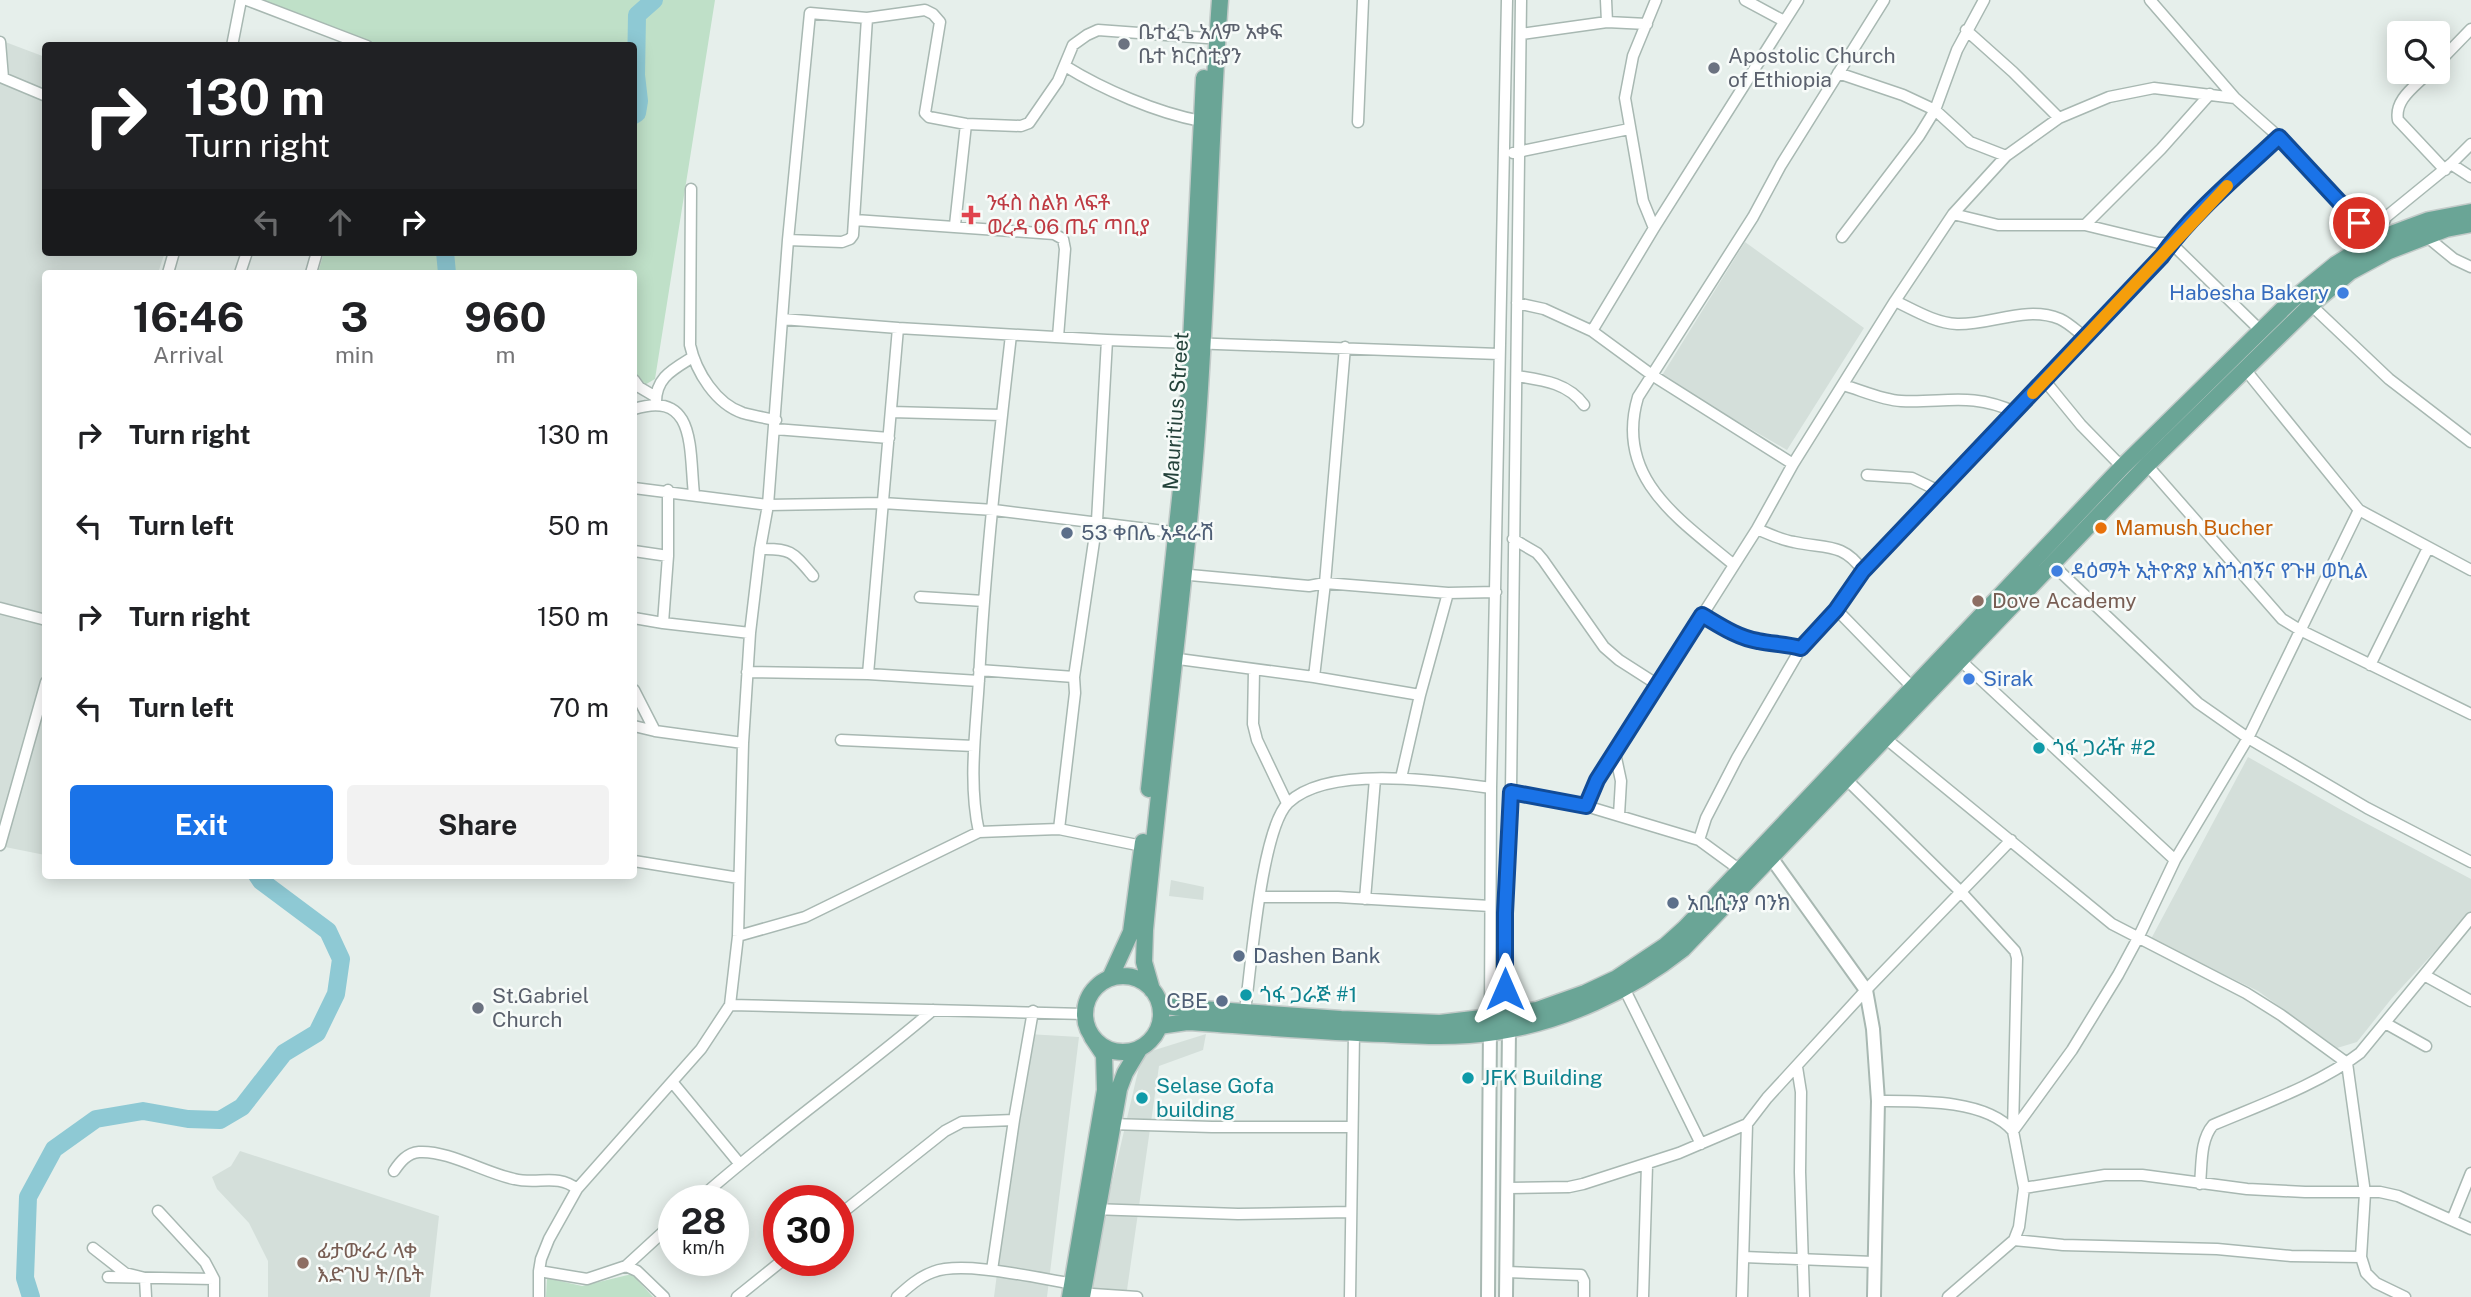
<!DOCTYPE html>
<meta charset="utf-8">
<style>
:root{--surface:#fff;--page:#f2f2f2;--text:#202124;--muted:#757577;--accent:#1a73e8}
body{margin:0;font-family:"Public Sans","Noto Sans Ethiopic",sans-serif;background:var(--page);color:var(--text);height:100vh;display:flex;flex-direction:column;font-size:26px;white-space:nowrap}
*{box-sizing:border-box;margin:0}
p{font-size:23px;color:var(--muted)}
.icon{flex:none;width:38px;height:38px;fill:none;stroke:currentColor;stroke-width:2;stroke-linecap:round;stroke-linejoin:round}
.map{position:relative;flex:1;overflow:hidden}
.details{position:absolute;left:42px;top:270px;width:595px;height:609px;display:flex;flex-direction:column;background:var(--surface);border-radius:7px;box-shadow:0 4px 18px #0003}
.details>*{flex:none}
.top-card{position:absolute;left:42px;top:42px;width:595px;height:214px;border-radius:7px;box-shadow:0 4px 18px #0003;background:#202124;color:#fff;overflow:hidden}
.fabs{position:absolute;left:2387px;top:21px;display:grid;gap:14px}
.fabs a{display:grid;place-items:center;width:63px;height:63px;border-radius:7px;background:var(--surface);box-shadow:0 4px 18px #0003;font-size:35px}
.speed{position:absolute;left:658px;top:1185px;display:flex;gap:14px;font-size:35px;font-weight:700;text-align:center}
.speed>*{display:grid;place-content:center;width:91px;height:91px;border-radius:50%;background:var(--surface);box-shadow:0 4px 18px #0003;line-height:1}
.speed small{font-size:18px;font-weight:400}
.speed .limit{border:10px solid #d22;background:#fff;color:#111}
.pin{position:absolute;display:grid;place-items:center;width:60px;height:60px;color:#fff;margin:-30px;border:4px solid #fff;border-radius:50%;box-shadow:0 2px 7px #0007}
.me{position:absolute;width:77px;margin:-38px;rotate:0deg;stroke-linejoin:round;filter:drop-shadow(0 0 5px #0008)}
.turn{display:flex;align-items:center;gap:24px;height:147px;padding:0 28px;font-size:32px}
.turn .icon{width:91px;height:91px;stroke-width:2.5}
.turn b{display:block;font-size:49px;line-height:60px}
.lanes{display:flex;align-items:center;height:66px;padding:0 28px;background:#0003;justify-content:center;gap:35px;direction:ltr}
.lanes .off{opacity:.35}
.eta{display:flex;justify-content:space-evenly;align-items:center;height:119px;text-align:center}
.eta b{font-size:42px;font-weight:700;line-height:49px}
.primary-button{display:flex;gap:14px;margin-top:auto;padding:14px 28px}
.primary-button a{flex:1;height:80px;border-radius:7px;background:var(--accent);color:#fff;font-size:28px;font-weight:700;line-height:80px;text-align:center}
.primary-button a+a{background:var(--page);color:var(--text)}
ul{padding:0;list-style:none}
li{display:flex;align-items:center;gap:21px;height:91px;padding:0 28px}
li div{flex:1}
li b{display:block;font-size:26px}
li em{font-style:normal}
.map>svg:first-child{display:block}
</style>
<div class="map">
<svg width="2471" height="1297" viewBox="0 0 2471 1297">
<rect width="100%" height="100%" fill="#e6efeb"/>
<path fill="#d4dfda" d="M 0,40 L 45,57 L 46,252 L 165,252 L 158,273 L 46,273 L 45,855 L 0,846 Z
M 1745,242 L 1864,328 L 1787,450 L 1661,377 Z
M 2248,757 L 2343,811 L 2471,879 L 2471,912 L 2392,998 L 2357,1042 L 2337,1048 L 2258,991 L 2151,939 Z
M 1171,880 L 1204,887 L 1203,900 L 1169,896 Z
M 1028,1034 L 1079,1037 L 1047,1297 L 994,1297 Z
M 1206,1034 L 1203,1050 L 1159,1066 L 1126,1297 L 1087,1290 L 1142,1054 Z
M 240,1151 L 439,1216 L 430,1297 L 268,1297 L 268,1261 L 249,1223 L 217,1189 L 212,1177 L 231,1166 Z"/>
<path fill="#bfe0c8" d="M 250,0 L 715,0 L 655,379 L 634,391 L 634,273 L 318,273 L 324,252 L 634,252 L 634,46 L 362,45 L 250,8 Z
M 632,1274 L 653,1297 L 546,1297 L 547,1278 L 582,1286 Z"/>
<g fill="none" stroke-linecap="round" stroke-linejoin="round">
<path stroke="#8ec9d4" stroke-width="18" d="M 634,115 L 637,113 L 639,101 L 636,75 L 637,15 L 654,0
M 445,252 L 447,273
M 31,1297 L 25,1278 L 28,1197 L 54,1149 L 96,1119 L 143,1111 L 188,1119 L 220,1120 L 242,1107 L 284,1053 L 317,1033 L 336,994 L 341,959 L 328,931 L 261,881 L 257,875"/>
<defs>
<path id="minor" d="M 247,0 L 367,46
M 1606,0 L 1607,22
M 1745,0 L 1784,21
M 2150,0 L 2235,98 L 2279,137 L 2377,242
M 1966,30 L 2013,72 L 2059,118
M 1521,34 L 1607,22 L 1647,24
M 0,42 L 3,78 L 46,96
M 232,46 L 241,0
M 2438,63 L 2471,29
M 1065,66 C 1102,89 1157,113 1201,121
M 2429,72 C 2416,86 2394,99 2398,120 L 2445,170
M 1838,73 L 1903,95 L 1935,110 L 1970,142 L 2006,156
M 1358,122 L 1363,0
M 1513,153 L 1629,129
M 2451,164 L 2471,177
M 691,189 L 690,345 C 696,372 716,404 743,413 C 754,416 765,418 776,420
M 1953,214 L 1998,225 L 2085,225 L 2159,243 L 2171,243 L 2260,330
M 855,220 L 1054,234 L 1063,239 L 1065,249 L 1058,337
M 955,225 L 966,124
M 2085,225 L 2161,149 L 2210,94
M 1654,228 L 1643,201 L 1625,98 L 1633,56 L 1656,0
M 2390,233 L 2382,227 L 2386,217 L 2451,164 L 2471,144
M 2426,236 L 2454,259 L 2471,267
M 1842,237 L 1919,136 L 1935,110 L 1957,50 L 1984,0
M 788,240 L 842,242 L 850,239 L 853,235 L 867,18
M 168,273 L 174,252
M 240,273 L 247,252
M 311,273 L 317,252
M 1895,301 C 1914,310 1935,323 1957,324 C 1991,325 2026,305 2060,319 C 2069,323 2078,332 2086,338
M 1517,303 L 1544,309 L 1592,331 L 1652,375 L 1793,464
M 2311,305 L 2389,379 L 2471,442
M 782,319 L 898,328 L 1107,340 L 1499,354
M 1592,331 L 1654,228 L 1798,0
M 2244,368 L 2359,510 L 2471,570
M 1517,376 C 1543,380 1568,383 1584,405
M 634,380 L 639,387 L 656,397
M 2045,381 L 2081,425 L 2122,467
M 1843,385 C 1861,390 1882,400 1901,401 C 1945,403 1971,392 2015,412
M 656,404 C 655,378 672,370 693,357
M 634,409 C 697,389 689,451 694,494
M 891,412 L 1002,415
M 775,429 L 889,438
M 2147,465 L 2282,619 L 2300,630 L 2471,714
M 1867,475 L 1912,478 L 1939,491
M 634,488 L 768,505 L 882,503 L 994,510 L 1180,533
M 668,490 L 668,556 L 663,623 L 750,633
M 1757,529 C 1769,534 1781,540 1794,542 C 1825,549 1843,542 1863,571
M 1513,539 L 1537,553 L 1543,560 L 1604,647 L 1619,660 L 1658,685
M 760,549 C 791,548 793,552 813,576
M 634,551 L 668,556
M 2051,563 L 2198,703 L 2248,738 L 2367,808 L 2471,862
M 1734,565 C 1679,519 1614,478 1638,397 L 1753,217 L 1781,165 L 1884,0
M 1179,574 L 1309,586 L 1325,583 L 1448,593 L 1496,592
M 920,597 L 984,601
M 0,608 L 46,620
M 1836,609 L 1913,688
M 1702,615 C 1719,625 1738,637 1758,641 C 1772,644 1787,645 1801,648
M 634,618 L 663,623
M 1171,658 L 1314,677 L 1420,695
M 1960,660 L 2175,860
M 2370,665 L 2428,548
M 979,670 L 1074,677
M 1254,670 L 1253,724 L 1257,740 L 1287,803
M 747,672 L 868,674 L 979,681
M 868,674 L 898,328
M 1314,677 L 1325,583 L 1345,347
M 634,690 L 655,731
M 634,726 L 655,731 L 743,743
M 1885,738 L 2112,924 L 2246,993 L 2281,1015 L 2347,1063 L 2365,1193 L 2361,1257 L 2366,1273 L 2376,1283 L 2405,1297
M 841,740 L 974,746
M 1615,753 L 1621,781 L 1619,815
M 1401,778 L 1420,695 L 1448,593
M 1845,778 L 1962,893 L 2015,951 L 2017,958 L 2013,1131 L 2024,1188 L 2019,1227 L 2014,1240 L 1948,1297
M 1511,791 L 1586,806 L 1699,840 L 1740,870
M 1586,806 L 1597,781 L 1757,529 L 1793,464 L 1895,301 L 1953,214 L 2006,156 L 2059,118 L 2109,97 L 2154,88 L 2235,98
M 1059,829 L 1075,693 L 1074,677 L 1097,521 L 1107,340
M 979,832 C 968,782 976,730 979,679 C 985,564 998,449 1011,335
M 1699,840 L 1706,818 L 1737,758 L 1801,648 L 1836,609 L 1863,571 L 2162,256 C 2190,215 2242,172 2279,137
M 0,845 L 46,682
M 634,861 L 739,878
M 1260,897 L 1338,897 L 1490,906
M 1365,899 L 1375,779
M 738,936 L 805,917 L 979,832 L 1059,829 L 1147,847
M 2424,975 L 2471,1001
M 1624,988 L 1701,1144
M 730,1005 L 1084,1014
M 1245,1011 C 1251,969 1261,830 1288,803 C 1328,764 1440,781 1491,788
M 1505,1014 L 1505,913 L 1511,791 L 1521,0
M 1490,1017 L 1491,788 L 1507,0
M 2385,1023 L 2426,1046
M 1797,1067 L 1801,1092 L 1800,1172 L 1804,1297
M 673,1083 L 739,1163
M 1878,1101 C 1918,1101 1986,1099 2013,1131 L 2072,1050 L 2118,975 L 2139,936 L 2175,860 L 2248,738 L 2359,510
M 1110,1124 L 1212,1127 L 1351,1127
M 394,1171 C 400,1162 407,1153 419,1152 C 448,1150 485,1173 514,1179 C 538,1185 557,1173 577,1189
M 2200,1184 C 2202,1164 2200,1140 2213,1125 C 2260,1105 2320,1084 2360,1053 L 2471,918
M 1508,1188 L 1569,1187 L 1583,1184 L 1679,1153 L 1747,1124 L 1767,1098 L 1866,990 L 2011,840
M 2024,1188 L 2105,1175 L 2142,1175 L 2247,1189 L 2305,1192 L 2380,1192 L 2398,1196 L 2471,1229
M 698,1200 C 773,1133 857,1075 933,1010
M 1092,1209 L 1238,1214 L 1350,1212
M 158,1211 L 205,1262 L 214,1279 L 214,1297
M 838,1216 L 945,1131 L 962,1122 L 1014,1120
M 2452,1220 L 2471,1173
M 2014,1240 L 2063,1245 L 2217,1249 L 2291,1256 L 2361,1257
M 93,1248 L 125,1273 L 145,1278 L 146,1297
M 1744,1257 L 1873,1262
M 626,1266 L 674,1222
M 992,1270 L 1014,1120 L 1033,1011
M 539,1271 L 587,1279 L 626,1266 L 637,1271 L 664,1297
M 1507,1272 L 1581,1275 L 1584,1281 L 1584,1297
M 108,1277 L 214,1279
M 1078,1293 L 1137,1297
M 539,1297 L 539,1271 L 541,1259 L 549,1239 L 577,1189 L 701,1049 L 730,1005 L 738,936 L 743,743 L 750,633 L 760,549 L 768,505 L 788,240 L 810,13 L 867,18 L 925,10 L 933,14 L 940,22 L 925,113 L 929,117 L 966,124 L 1021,126 L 1029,123 L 1058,81 L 1073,45 L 1087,35 L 1098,30 L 1207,38
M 737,1297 L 783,1260
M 897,1297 C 908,1287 919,1277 933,1272 C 964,1260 1040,1279 1075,1284
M 1350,1297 L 1354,1033
M 1643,1297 L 1647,1165
M 1742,1297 L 1747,1124"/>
<path id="tertiary" d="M 1767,852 L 1866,990 L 1873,1029 L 1878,1101 L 1874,1297
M 1488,1297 L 1490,1025
M 1506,1297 L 1509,1030 L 1507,1021"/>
<path id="primary" d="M 1149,789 L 1186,442 L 1204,78
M1085 1014a38 38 0 1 1 76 0a38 38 0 1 1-76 0Z
M 1110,978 L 1131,932 L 1143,842
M 1152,990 L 1144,962 L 1145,930 C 1160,768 1183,607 1196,445 C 1208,297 1209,148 1220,0
M 1160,1006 L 1341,1019 L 1440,1023 L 1490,1017 L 1537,1010 L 1585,993 L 1617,978 L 1665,946 L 1685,928 L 2122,467 L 2292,300 L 2336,264 L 2375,240 L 2429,220 L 2471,212
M 1159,1026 L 1187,1022 C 1253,1026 1318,1032 1384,1034 C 1421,1036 1458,1038 1495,1032 C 1563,1022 1630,991 1683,949 L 2147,465 L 2311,305 L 2350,272 L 2389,251 L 2446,229 L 2471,224
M 1070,1297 L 1105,1090 L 1104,1055 L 1092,1037
M 1082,1297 L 1119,1089 L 1125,1073 L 1140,1048"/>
</defs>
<use href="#minor" stroke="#a8b8b2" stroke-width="13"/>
<use href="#tertiary" stroke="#a8b8b2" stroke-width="16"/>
<use href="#primary" stroke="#c2cac8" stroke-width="19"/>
<use href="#minor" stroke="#fff" stroke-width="10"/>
<use href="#tertiary" stroke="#fff" stroke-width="12"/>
<use href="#primary" stroke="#6aa596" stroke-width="16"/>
</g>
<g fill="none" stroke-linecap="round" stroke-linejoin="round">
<defs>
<path id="route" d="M 1505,989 L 1505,913 L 1511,792 L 1586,806 L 1597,780 L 1702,615 C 1719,625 1738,638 1758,641 C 1772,644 1787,644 1801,648 L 1836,610 L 1863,571 L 2162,256 C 2190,215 2242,172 2279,137 L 2359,223"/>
</defs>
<use href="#route" stroke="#114b97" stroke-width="18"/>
<use href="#route" stroke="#1a73e8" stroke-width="12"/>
<path stroke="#f59e0b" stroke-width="12" d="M 2033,393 L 2227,186"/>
</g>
<g fill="#6b7280" stroke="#f7fbf9" stroke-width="2.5">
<circle cx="1124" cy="44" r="7"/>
<circle cx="1714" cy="68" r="7"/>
<circle cx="478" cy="1008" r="7"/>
</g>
<path fill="#e0444e" stroke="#f7fbf9" stroke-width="2.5" d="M967.5 204.5h7v7h7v7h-7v7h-7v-7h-7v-7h7z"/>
<g fill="#3f7fe0" stroke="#f7fbf9" stroke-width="2.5">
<circle cx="2343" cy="293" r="7"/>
<circle cx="2057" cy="571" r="7"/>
<circle cx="1969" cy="679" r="7"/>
</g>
<circle fill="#e8710a" stroke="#f7fbf9" stroke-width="2.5" cx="2101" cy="528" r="7"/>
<g fill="#5c6f8a" stroke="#f7fbf9" stroke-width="2.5">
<circle cx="1067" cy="533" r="7"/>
<circle cx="1673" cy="903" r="7"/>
<circle cx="1239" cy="956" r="7"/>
<circle cx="1222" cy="1001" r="7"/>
</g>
<g fill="#8d6e63" stroke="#f7fbf9" stroke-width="2.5">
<circle cx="1978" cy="601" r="7"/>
<circle cx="303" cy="1263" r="7"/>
</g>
<g fill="#0f9aa8" stroke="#f7fbf9" stroke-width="2.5">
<circle cx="2039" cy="748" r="7"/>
<circle cx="1246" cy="995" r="7"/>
<circle cx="1468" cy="1078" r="7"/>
<circle cx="1142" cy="1098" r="7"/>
</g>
<g text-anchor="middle" stroke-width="5" stroke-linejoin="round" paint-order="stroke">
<g font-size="21" fill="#5b616d" stroke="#f7fbf9" text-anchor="start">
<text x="1138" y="39">ቤተፈጌ አለም አቀፍ<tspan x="1138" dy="24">ቤተ ክርስቲያን</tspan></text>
<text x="1728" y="63">Apostolic Church<tspan x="1728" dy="24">of Ethiopia</tspan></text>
<text x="492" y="1003">St.Gabriel<tspan x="492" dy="24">Church</tspan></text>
</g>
<g font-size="21" fill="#be3a42" stroke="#f7fbf9" text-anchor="start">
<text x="987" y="210">ንፋስ ስልክ ላፍቶ<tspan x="987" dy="24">ወረዳ 06 ጤና ጣቢያ</tspan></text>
</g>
<g font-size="21" fill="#366cbe" stroke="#f7fbf9" text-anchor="start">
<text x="2329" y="300" text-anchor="end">Habesha Bakery</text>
<text x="2071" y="578">ዳዕማት ኢትዮጽያ አስጎብኝና የጉዞ ወኪል</text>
<text x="1983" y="686">Sirak</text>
</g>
<g font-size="21" fill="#24423a" stroke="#f7fbf9">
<text transform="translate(1176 411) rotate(-86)" y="7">Mauritius Street</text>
</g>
<g font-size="21" fill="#c56008" stroke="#f7fbf9" text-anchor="start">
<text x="2115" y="535">Mamush Bucher</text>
</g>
<g font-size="21" fill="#4e5e75" stroke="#f7fbf9" text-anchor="start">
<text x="1081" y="540">53 ቀበሌ አዳራሽ</text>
<text x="1687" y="910">አቢሲንያ ባንክ</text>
<text x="1253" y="963">Dashen Bank</text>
<text x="1208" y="1008" text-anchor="end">CBE</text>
</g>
<g font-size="21" fill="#785e54" stroke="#f7fbf9" text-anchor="start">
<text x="1992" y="608">Dove Academy</text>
<text x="317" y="1258">ፊታውራሪ ላቀ<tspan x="317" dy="24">እድገህ ት/ቤት</tspan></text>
</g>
<g font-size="21" fill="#0d838f" stroke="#f7fbf9" text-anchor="start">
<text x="2053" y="755">ጎፋ ጋራዥ #2</text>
<text x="1260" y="1002">ጎፋ ጋራጅ #1</text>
<text x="1482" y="1085">JFK Building</text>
<text x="1156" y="1093">Selase Gofa<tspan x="1156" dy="24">building</tspan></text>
</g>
</g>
</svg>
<div class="fabs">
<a><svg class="icon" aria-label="search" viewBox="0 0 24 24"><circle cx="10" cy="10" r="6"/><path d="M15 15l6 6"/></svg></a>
</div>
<div class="speed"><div>28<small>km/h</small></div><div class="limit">30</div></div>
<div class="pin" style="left:2359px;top:223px;background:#d93025"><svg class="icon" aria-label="arrive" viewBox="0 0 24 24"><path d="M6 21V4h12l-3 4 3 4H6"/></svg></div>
<svg class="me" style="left:1505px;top:989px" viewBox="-20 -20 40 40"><path d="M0-17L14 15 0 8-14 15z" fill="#1a73e8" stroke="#fff" stroke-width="4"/></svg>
<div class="top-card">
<div class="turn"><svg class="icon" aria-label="right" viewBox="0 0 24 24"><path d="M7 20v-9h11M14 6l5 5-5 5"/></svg><div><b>130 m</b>Turn right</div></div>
<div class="lanes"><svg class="icon off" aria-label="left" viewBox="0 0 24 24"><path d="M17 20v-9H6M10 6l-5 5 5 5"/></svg><svg class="icon off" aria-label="ahead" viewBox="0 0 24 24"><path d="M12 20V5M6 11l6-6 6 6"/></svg><svg class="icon" aria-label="right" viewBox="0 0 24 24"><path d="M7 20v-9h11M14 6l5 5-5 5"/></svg></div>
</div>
<section class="details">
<div class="eta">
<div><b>16:46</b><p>Arrival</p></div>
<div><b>3</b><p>min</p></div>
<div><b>960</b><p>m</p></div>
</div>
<ul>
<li><svg class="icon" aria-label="right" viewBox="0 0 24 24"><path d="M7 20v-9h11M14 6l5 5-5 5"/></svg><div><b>Turn right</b></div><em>130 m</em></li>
<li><svg class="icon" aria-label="left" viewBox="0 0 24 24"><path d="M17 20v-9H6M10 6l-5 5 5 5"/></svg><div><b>Turn left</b></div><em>50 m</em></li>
<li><svg class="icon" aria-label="right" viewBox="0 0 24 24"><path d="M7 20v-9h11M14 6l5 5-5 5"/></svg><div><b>Turn right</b></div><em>150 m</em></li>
<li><svg class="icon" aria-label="left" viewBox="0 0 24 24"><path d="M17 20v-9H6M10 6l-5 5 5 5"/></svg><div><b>Turn left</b></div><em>70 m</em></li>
</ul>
<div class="primary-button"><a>Exit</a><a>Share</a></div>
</section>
</div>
